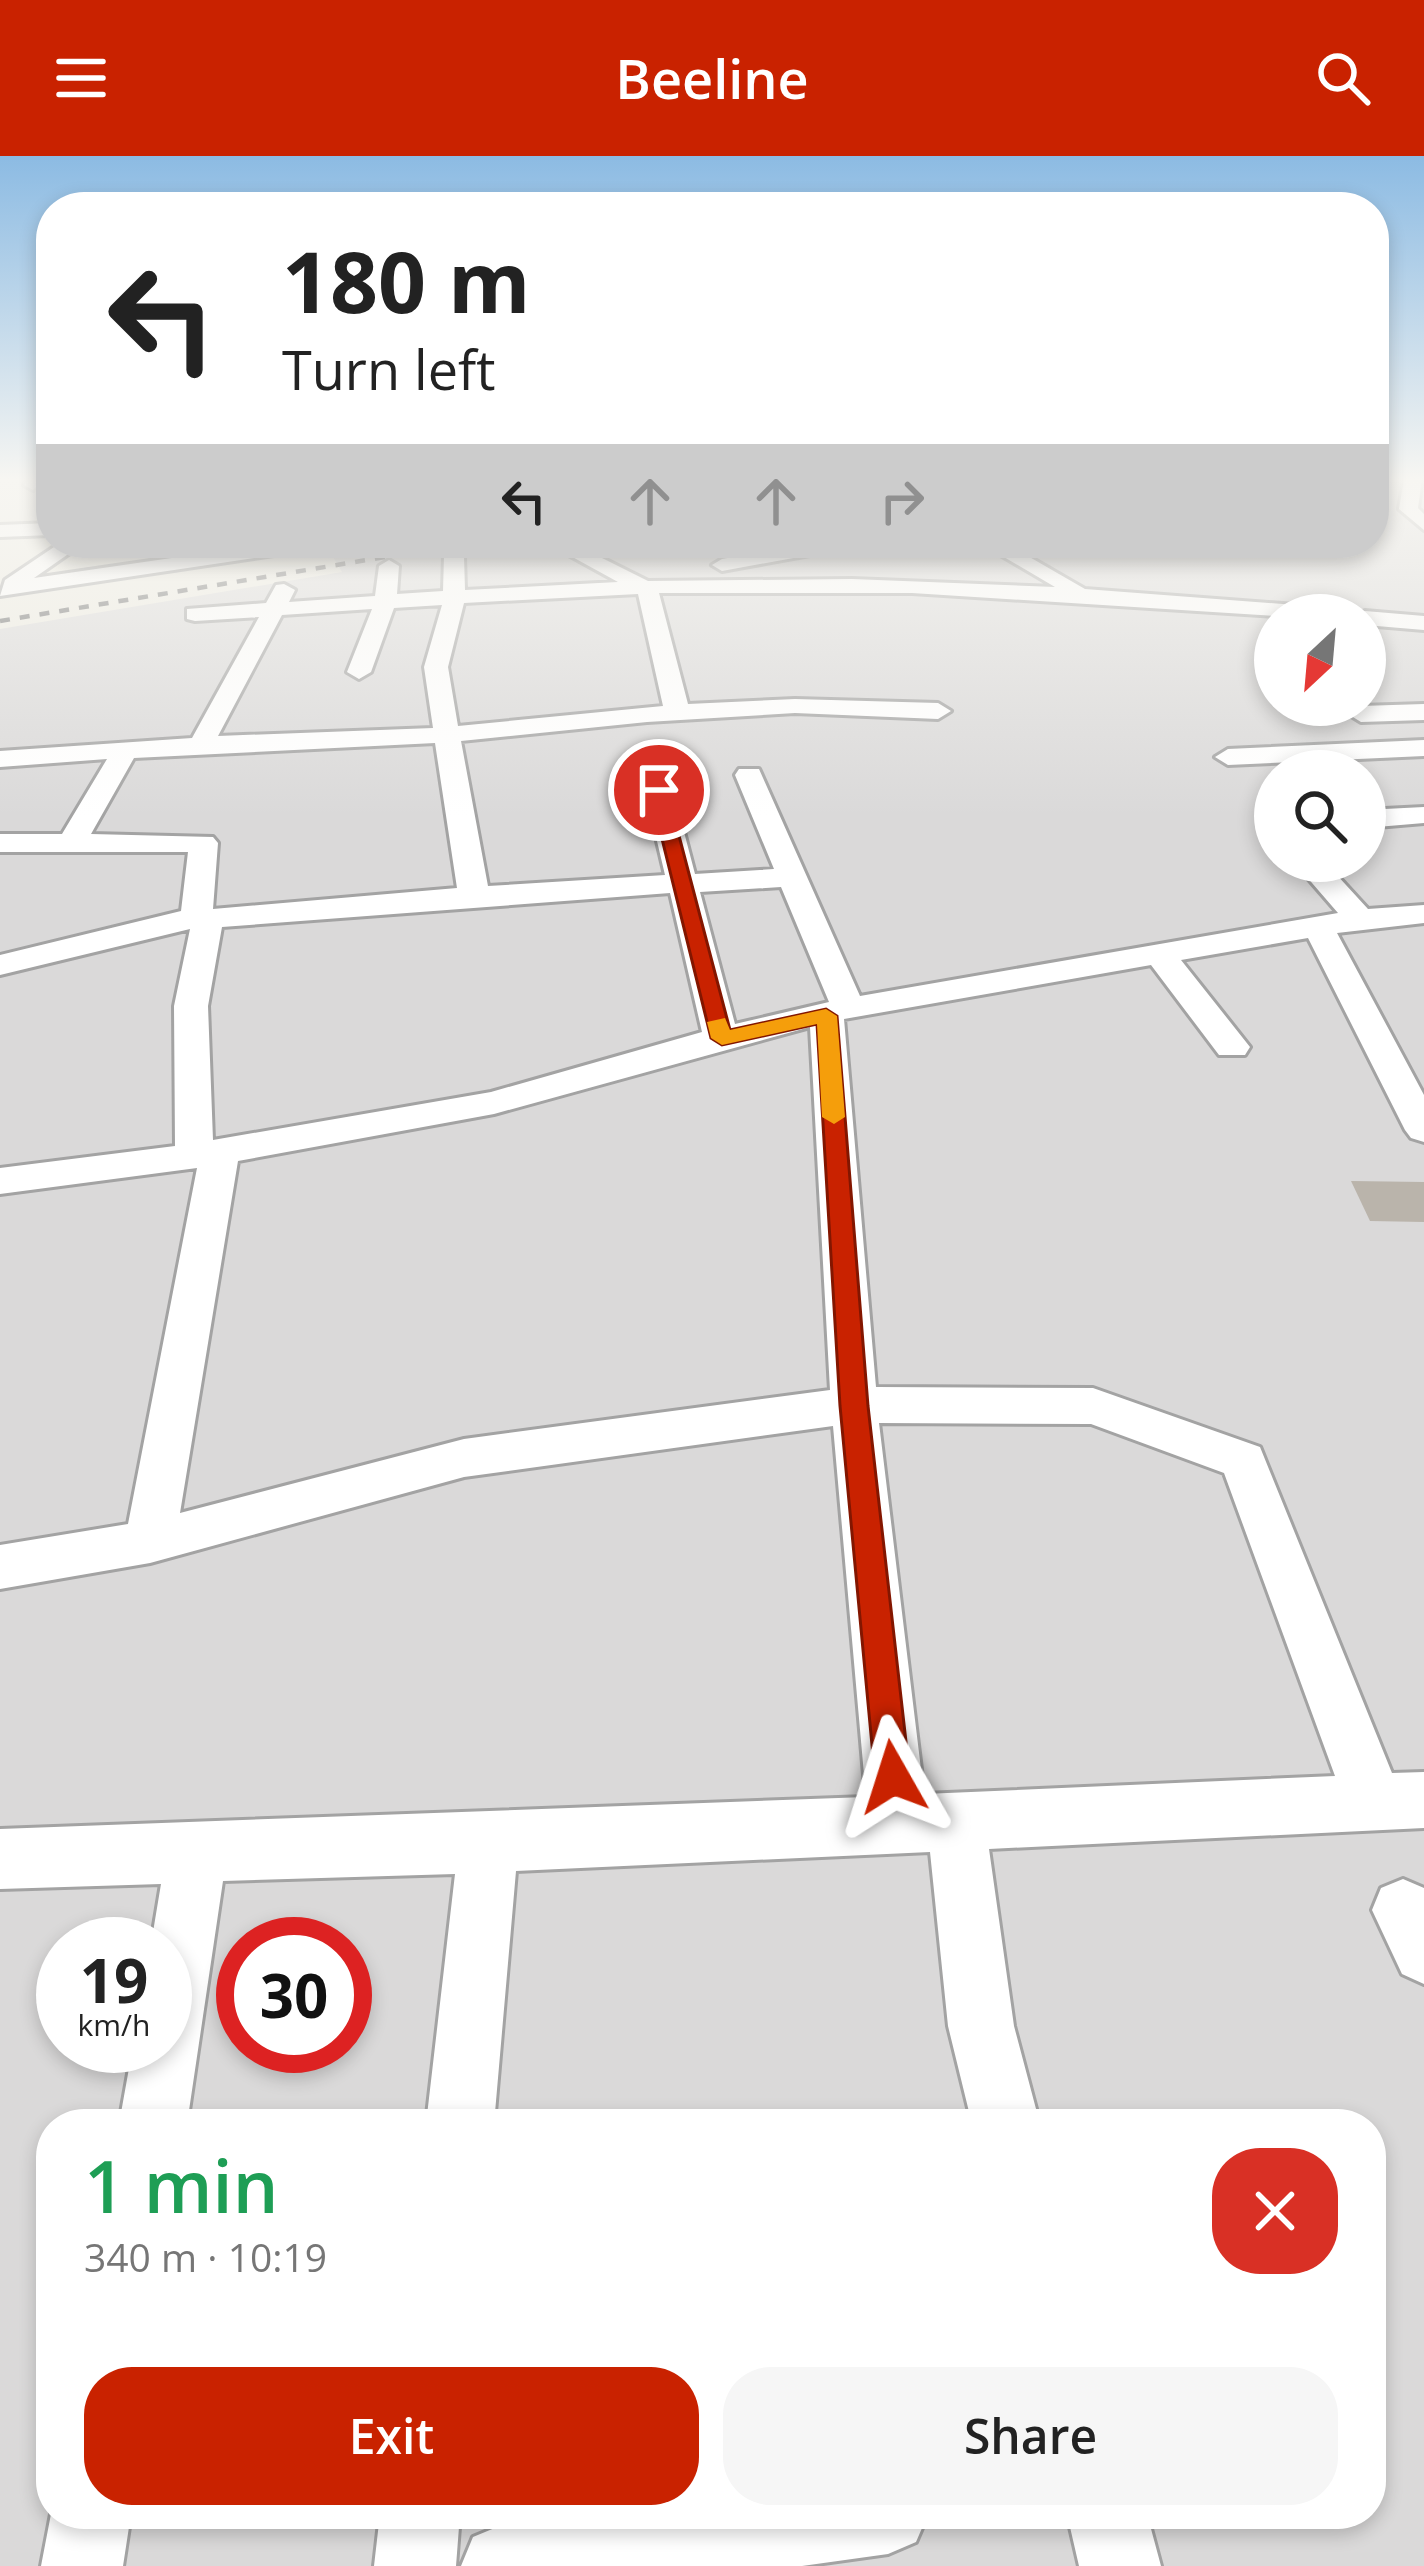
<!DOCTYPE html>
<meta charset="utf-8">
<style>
:root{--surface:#fff;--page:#f6f6f6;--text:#222;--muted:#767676;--accent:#c92200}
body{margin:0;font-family:"Open Sans",sans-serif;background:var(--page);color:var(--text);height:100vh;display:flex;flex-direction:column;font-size:45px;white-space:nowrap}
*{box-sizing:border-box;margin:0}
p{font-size:39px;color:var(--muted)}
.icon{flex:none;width:66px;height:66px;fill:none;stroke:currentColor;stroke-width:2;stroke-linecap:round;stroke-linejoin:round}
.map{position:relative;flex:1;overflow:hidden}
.drawer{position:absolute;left:36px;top:1953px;width:1350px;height:420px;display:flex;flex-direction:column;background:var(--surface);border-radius:48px;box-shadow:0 6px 18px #0003}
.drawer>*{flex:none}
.banner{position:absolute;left:36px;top:36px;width:1353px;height:366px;border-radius:48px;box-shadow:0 6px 18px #0003;background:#fff;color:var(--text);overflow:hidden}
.needle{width:78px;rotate:206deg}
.buttons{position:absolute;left:1254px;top:438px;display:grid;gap:24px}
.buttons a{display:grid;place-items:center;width:132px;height:132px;border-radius:50%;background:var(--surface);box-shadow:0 6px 18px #0003;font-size:60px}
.speed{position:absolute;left:36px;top:1761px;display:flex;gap:24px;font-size:60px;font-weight:700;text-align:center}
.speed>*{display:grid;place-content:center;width:156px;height:156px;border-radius:50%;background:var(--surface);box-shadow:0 6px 18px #0003;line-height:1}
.speed small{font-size:30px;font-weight:400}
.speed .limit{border:18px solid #d22;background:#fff;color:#111}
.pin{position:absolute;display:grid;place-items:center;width:102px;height:102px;color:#fff;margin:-51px;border:6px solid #fff;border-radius:50%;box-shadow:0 3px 12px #0007}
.me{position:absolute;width:132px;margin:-66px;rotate:354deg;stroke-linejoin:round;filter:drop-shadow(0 0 9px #0008)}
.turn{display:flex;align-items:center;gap:42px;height:252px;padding:0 48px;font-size:54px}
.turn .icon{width:156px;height:156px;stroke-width:2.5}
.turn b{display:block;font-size:84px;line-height:102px}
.lanes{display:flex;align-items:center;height:114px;padding:0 48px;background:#0003;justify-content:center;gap:60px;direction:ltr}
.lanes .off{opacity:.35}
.round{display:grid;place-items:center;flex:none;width:126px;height:126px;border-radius:48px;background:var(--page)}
.overview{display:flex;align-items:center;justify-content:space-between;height:204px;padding:0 48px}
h1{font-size:72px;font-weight:600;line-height:90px;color:#1e9e55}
.action{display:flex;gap:24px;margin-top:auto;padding:24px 48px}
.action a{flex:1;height:138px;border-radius:48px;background:var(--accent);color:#fff;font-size:48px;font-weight:600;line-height:138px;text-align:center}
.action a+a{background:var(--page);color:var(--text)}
header{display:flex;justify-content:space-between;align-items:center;height:156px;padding:0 48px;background:var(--accent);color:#fff;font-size:54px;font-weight:600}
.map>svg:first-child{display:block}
</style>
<header><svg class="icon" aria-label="menu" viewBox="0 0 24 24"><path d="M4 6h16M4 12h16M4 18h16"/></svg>Beeline<svg class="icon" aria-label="search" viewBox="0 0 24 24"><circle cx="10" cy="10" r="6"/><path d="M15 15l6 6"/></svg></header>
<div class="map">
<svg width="1424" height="2410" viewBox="0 0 1424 2410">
<rect width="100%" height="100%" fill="#eeece2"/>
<path fill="#dad9d9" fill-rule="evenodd" d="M 1374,323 L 1424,323 L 1424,2410 L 0,2410 L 0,473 L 342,416 L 325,387 L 1374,387 ZM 1275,459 L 1365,459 L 1365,549 L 1275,549 ZM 1275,615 L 1365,615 L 1365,705 L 1275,705 ZM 63,1788 L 165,1788 L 165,1890 L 63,1890 ZM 243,1788 L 345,1788 L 345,1890 L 243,1890 ZM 51,1968 L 1371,1968 L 1371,2358 L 51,2358 Z"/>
<path fill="#bab4ab" d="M 1351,1025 L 1424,1026 L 1424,1066 L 1370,1065 Z"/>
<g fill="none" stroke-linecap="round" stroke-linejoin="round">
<defs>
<path id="minor" d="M 27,323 L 45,323 L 33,334 L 24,329 Z
M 1404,323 L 1422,323 L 1418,352 L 1424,358 L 1424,374 L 1399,353 Z
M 51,367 L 51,379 L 0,381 L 0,369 Z
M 60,387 L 84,387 L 34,422 L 274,387 L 324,387 L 314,393 L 0,440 L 5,424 Z
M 547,387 L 572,387 L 648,425 L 852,423 L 1055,431 L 980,387 L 1005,387 L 1085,433 L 1335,452 L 1346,459 L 1275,460 L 912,437 L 659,437 L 688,548 L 795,543 L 938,547 L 951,555 L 938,563 L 795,557 L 647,566 L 461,585 L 488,730 L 665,719 L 645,634 L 659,626 L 673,634 L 695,718 L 774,713 L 735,619 L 739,613 L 759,613 L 860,840 L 1338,757 L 1293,705 L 1324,705 L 1368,753 L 1424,749 L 1424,767 L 1337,777 L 1424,939 L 1424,986 L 1411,982 L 1405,974 L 1308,782 L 1181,804 L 1250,891 L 1245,899 L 1219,899 L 1151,809 L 844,863 L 876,1231 L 1093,1232 L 1260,1291 L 1392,1617 L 1424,1616 L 1424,1672 L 989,1693 L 1014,1870 L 1040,1968 L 972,1968 L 948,1870 L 930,1696 L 516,1715 L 494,1968 L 426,1968 L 455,1718 L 223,1725 L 187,1968 L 119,1968 L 133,1890 L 165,1890 L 165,1788 L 151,1788 L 161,1728 L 0,1733 L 0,1673 L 866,1641 L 833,1270 L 464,1321 L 150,1407 L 0,1433 L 0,1389 L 128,1368 L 197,1012 L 0,1038 L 0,1012 L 175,990 L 174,850 L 190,773 L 0,819 L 0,799 L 181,755 L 188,696 L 0,696 L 0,678 L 62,678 L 107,603 L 0,611 L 0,595 L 192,582 L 259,461 L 195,465 L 187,463 L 187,453 L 266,447 L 276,429 L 284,428 L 295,434 L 289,446 L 375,440 L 379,410 L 389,404 L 399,410 L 397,438 L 443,435 L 444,400 L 454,394 L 464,400 L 465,434 L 618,426 ZM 638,438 L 663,550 L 458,570 L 448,511 L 464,447 ZM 442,449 L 424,511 L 433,572 L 218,580 L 282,459 L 372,453 L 347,516 L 359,523 L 371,516 L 394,452 ZM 435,587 L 457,732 L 213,753 L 218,687 L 213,681 L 91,678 L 134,602 ZM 781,731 L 829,846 L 735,868 L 700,736 ZM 670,737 L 702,876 L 491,936 L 213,984 L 208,850 L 222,771 ZM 810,871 L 830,1234 L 464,1283 L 180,1357 L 238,1005 L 494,958 ZM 879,1267 L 1091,1268 L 1224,1317 L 1335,1620 L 924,1638 Z
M 810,387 L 853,387 L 843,393 L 722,415 L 712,409 L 722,403 Z
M 1365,455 L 1424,460 L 1424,474 L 1365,469 L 1365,459 L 1356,459 Z
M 1424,548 L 1424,564 L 1361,566 L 1348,558 L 1361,550 Z
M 1424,584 L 1424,600 L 1228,609 L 1215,601 L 1228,593 Z
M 1424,651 L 1424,667 L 1365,672 L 1365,654 Z
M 1403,1723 L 1424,1732 L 1424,1828 L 1402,1818 L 1372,1754 L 1381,1732 Z
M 51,2358 L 131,2358 L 123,2410 L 41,2410 Z
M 380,2358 L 460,2358 L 456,2410 L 374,2410 Z
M 585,2358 L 928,2358 L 916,2386 L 888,2398 L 802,2410 L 461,2410 L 473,2381 L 502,2369 Z
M 1067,2358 L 1147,2358 L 1161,2410 L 1079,2410 Z"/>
</defs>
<use href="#minor" stroke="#a3a3a3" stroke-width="6"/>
<use href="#minor" fill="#fff" fill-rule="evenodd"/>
<path stroke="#6a6a6a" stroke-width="4.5" stroke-dasharray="10 10" stroke-linecap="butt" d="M 0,465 L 469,387"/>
</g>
<linearGradient id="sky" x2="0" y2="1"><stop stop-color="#8cbbe3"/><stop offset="0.49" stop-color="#f7f6f2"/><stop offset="1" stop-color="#f7f6f2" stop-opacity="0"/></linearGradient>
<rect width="1424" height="660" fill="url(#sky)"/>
<path fill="#c92200" stroke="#831600" stroke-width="3" d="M 659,629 L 667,634 L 730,874 L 826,853 L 837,860 L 868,1250 L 910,1621 L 905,1633 L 893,1638 L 880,1633 L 875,1621 L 840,1250 L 817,868 L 722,889 L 711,882 L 650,634 Z"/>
<path fill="#f59e0b" d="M 826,853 L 837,860 L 845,961 L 834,968 L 822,961 L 817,868 L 722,889 L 711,882 L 707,866 L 725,862 L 730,874 Z"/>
</svg>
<div class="buttons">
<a><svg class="needle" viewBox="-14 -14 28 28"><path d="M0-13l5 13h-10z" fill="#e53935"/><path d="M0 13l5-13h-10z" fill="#767676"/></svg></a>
<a><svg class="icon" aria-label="search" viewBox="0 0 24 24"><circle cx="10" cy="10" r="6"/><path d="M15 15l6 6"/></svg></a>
</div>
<div class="speed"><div>19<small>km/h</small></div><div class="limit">30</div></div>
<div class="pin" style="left:659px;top:634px;background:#d93025"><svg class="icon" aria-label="arrive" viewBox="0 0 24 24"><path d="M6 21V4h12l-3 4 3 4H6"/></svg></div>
<svg class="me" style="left:893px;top:1621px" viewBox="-20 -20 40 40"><path d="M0-17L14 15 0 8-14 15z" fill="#c92200" stroke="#fff" stroke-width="4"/></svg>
<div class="banner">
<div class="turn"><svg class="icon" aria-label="left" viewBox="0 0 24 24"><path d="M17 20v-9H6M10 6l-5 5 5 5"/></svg><div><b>180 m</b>Turn left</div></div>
<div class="lanes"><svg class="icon" aria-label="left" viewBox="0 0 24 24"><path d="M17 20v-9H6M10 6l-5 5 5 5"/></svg><svg class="icon off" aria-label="ahead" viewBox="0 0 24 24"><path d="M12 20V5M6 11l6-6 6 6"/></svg><svg class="icon off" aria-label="ahead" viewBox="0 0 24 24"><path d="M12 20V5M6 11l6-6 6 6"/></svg><svg class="icon off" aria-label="right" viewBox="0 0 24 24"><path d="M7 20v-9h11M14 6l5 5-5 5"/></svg></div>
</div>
<section class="drawer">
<div class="overview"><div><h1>1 min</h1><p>340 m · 10:19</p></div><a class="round" style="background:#d93025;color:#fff"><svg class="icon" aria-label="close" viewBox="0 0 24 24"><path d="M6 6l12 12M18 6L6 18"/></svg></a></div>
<div class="action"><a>Exit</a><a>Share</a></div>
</section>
</div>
